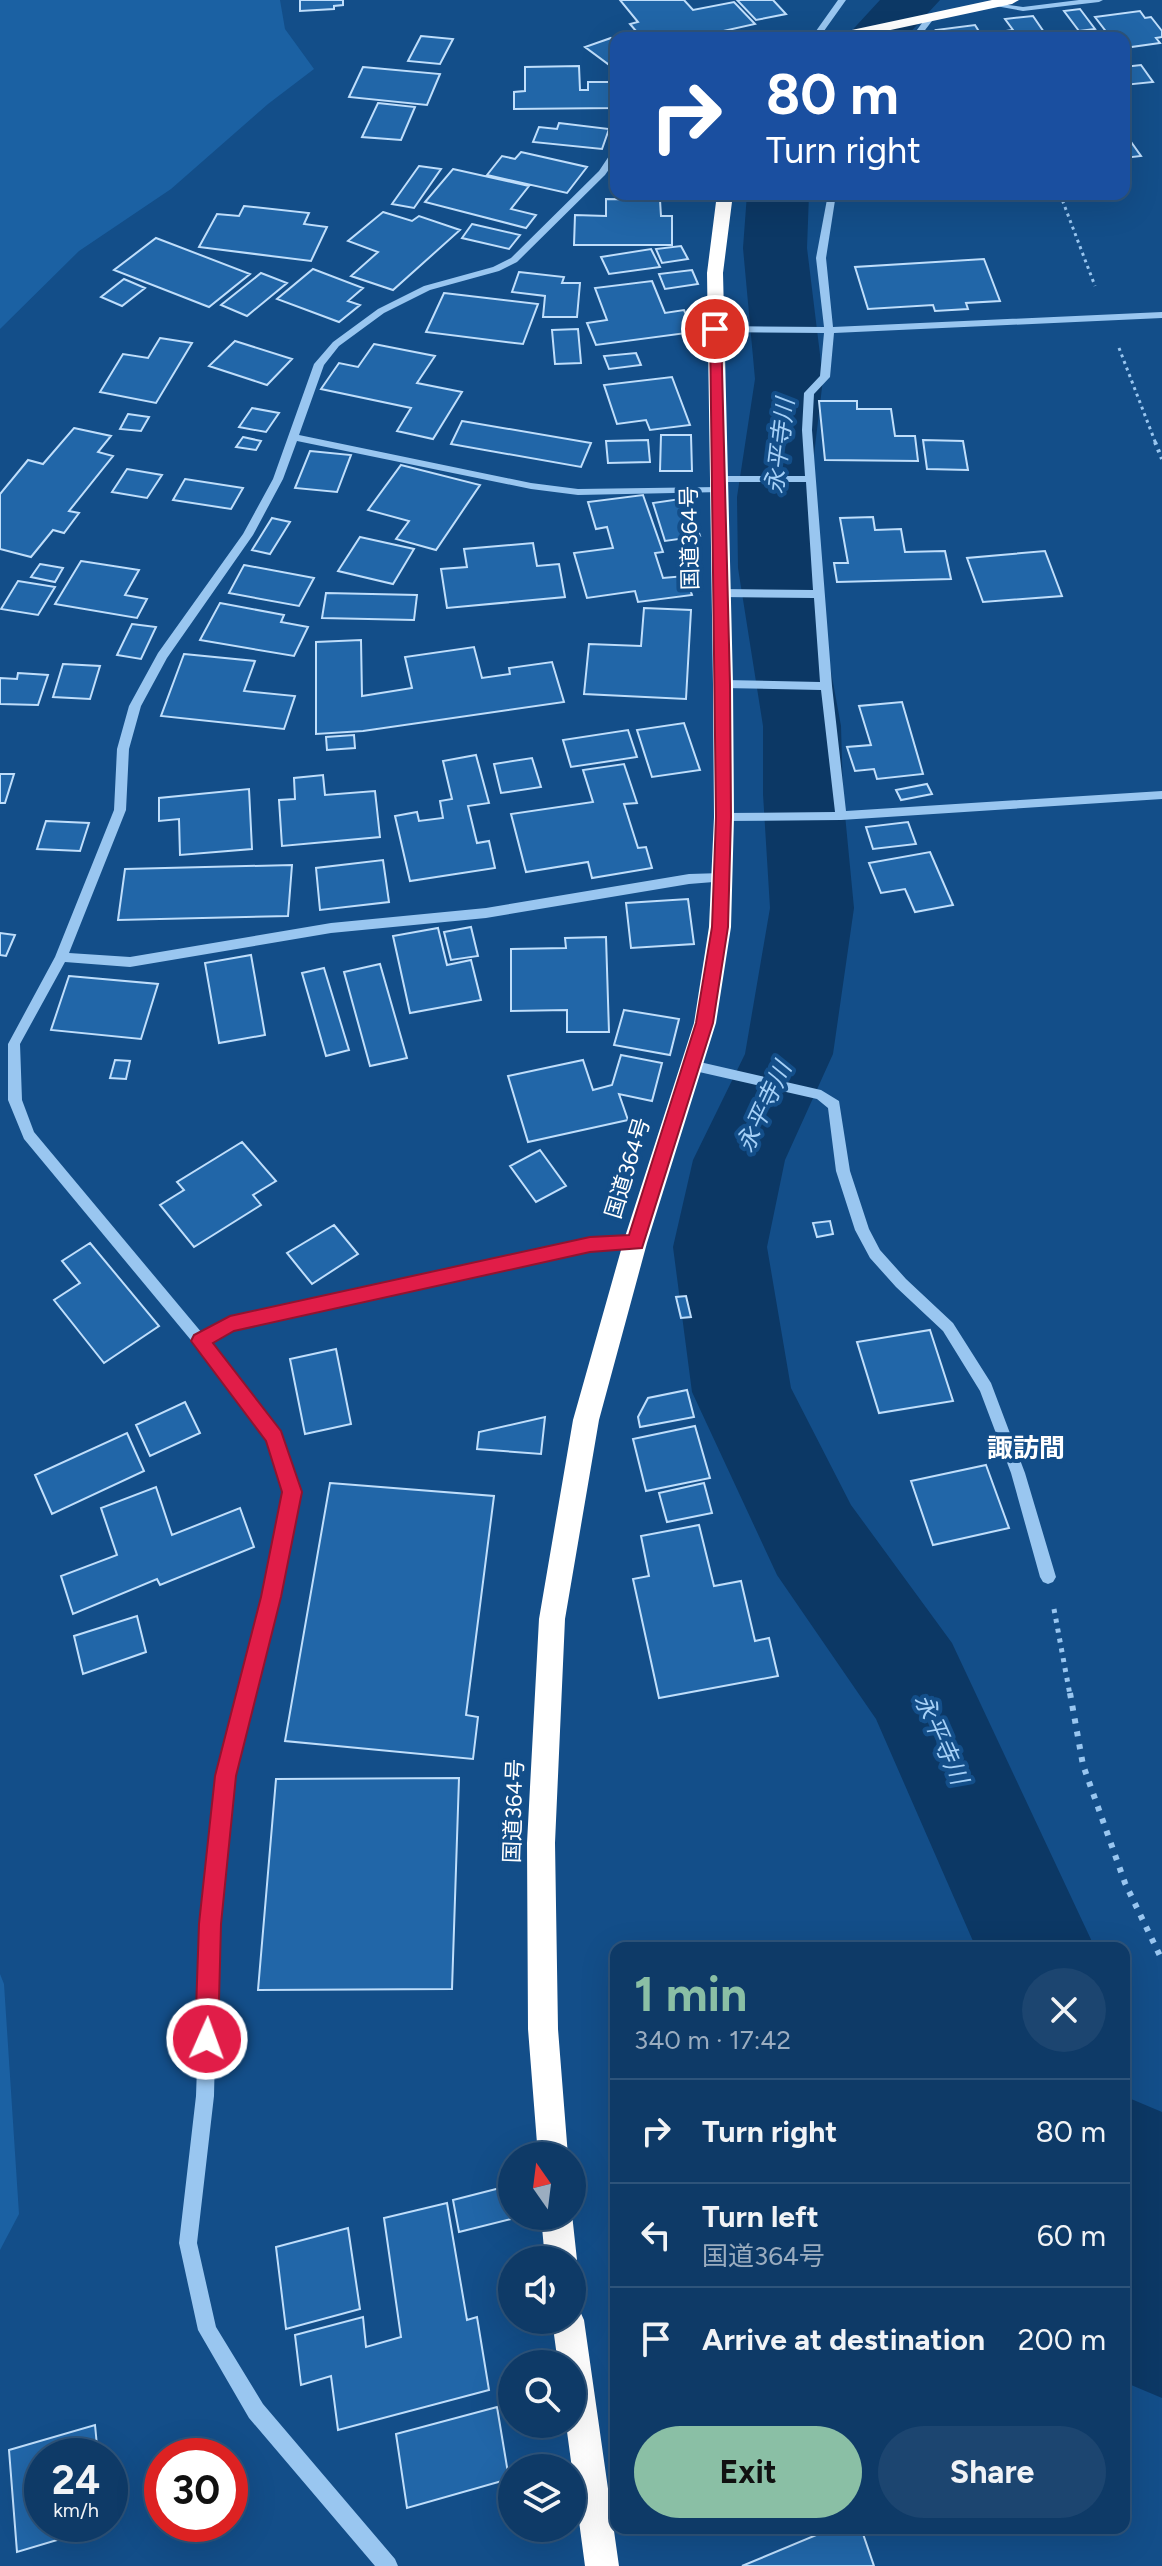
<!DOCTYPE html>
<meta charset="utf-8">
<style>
:root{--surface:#0e3a67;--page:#1c4570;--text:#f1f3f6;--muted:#9badc0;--line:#2e547b;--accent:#8abfa5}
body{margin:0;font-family:Figtree,"Noto Sans JP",sans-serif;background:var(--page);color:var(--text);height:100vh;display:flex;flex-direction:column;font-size:30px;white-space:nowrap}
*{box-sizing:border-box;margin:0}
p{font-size:26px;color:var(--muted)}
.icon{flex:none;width:44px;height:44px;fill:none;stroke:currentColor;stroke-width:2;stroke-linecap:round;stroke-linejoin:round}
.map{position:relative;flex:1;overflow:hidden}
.sheet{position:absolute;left:610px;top:1942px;width:520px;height:592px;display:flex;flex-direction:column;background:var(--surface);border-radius:16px;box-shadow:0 8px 32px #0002,0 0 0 2px var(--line)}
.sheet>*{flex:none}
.banner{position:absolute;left:610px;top:32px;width:520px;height:168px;border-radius:16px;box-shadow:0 8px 32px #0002,0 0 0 2px var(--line);background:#1a4fa0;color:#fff;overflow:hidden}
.needle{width:52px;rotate:346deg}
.tools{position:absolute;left:498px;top:2142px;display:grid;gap:16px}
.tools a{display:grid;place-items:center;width:88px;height:88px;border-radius:50%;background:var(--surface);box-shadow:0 8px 32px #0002,0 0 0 2px var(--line);font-size:40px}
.speed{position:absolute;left:24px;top:2438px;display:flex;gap:16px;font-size:40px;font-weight:700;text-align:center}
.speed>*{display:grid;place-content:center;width:104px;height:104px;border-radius:50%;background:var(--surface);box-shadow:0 8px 32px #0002,0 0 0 2px var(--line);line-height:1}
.speed small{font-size:20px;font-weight:400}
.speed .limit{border:12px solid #d22;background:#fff;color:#111}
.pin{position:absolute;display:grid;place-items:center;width:68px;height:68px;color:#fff;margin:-34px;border:4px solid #fff;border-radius:50%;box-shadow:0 2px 8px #0007}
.me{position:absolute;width:88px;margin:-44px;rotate:2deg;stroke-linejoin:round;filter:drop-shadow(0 0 6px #0008)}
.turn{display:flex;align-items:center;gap:28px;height:168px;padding:0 24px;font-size:36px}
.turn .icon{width:104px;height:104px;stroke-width:2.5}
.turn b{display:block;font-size:56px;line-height:68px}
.round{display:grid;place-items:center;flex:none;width:84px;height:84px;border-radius:42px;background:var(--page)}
.head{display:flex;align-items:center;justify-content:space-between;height:136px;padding:0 24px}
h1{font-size:48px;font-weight:700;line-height:60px;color:var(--accent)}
.cta{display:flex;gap:16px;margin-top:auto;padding:16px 24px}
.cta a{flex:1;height:92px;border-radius:48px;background:var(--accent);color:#111;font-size:32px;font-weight:700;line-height:92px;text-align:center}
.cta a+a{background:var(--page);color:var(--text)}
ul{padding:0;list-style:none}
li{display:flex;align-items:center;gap:24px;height:104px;padding:0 24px;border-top:2px solid var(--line)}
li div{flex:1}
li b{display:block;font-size:30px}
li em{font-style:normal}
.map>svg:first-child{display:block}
</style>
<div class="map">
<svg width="1162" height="2566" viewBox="0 0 1162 2566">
<rect width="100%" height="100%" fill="#134e89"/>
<path fill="#1b61a3" d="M 0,0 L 280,0 L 285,29 L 314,69 L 268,104 L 171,189 L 79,251 L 0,329 Z
M 0,1974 L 4,1984 L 19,2214 L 0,2250 Z"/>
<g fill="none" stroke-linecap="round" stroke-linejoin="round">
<path fill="#0c3865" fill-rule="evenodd" d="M 880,0 L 940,0 L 905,38 L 845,38 Z
M 747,194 L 809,194 L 807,248 L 823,379 L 809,497 L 812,568 L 841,726 L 843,794 L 854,908 L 833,1054 L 785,1160 L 767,1247 L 791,1388 L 851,1505 L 952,1643 L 1095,1948 L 976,1948 L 876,1719 L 777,1575 L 692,1392 L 673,1247 L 693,1160 L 745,1054 L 770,908 L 763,794 L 763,726 L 738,568 L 737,497 L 755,379 L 743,248 Z
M 1124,2096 L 1162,2112 L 1162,2398 L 1124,2382 Z"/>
</g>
<path fill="#2166a8" stroke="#bfdefb" stroke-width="2" d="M 300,0 L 343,0 L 343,5 L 334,6 L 334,9 L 300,11 Z
M 620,0 L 684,0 L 693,10 L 734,2 L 755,24 L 692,38 L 642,38 L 630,24 L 638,22 Z
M 737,0 L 773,0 L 786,14 L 756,20 Z
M 1080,9 L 1095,29 L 1079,31 L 1064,11 Z
M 1140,11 L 1145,18 L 1151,17 L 1162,31 L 1162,37 L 1156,38 L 1160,43 L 1124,48 L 1124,38 L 1111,38 L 1095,17 Z
M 1033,16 L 1048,38 L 988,38 L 985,34 L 1013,30 L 1005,19 Z
M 975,25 L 983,38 L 941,38 L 936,30 Z
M 421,36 L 453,39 L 440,64 L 408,61 Z
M 611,38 L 616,42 L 616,61 L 608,64 L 585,47 Z
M 1141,65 L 1153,82 L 1124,85 L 1124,67 Z
M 579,66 L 580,90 L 588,90 L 588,82 L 616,82 L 616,108 L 514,109 L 514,92 L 525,91 L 525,67 Z
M 363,67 L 440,74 L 427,105 L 349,97 Z
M 378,103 L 415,107 L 401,140 L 362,137 Z
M 559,123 L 609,129 L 602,149 L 533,142 L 539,127 L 557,129 Z
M 1124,132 L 1141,156 L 1124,158 Z
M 521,152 L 587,167 L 567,193 L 487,175 L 502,156 L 515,159 Z
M 419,166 L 441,169 L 414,208 L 392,204 Z
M 453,169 L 529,186 L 511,209 L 536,215 L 526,228 L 425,202 Z
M 606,199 L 660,200 L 661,216 L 672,216 L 672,245 L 574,245 L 575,215 L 606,216 Z
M 244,206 L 309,213 L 304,224 L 327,227 L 311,261 L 199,247 L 217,214 L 239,216 Z
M 383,212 L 412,221 L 419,216 L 460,230 L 393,290 L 351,276 L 378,252 L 348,241 Z
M 472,224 L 520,235 L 509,249 L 462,238 Z
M 156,238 L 250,274 L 209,307 L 114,270 Z
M 681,246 L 688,259 L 662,263 L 656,249 Z
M 651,249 L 660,267 L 609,274 L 601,257 Z
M 984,259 L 1000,301 L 966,303 L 968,309 L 935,311 L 933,305 L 868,309 L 855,267 Z
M 313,269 L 363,288 L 348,301 L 360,305 L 339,322 L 277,299 Z
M 692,270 L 698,284 L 665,289 L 659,274 Z
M 519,272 L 564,277 L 562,283 L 580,283 L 577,317 L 543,317 L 545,296 L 512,292 Z
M 261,273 L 287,283 L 247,316 L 221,305 Z
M 124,279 L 145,288 L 122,306 L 101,297 Z
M 652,281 L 665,313 L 684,310 L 694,332 L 596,345 L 587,323 L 607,320 L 595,288 Z
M 444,293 L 538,304 L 523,344 L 426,332 Z
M 578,329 L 581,363 L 555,364 L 552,330 Z
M 160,338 L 192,343 L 156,403 L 100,392 L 123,354 L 148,358 Z
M 235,341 L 292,359 L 267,385 L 209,366 Z
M 374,344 L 435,356 L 417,383 L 462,392 L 433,439 L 397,431 L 411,408 L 321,389 L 339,363 L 358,367 Z
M 636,353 L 641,365 L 609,369 L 604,356 Z
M 672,377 L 690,425 L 650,430 L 646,420 L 617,424 L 604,385 Z
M 819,401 L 857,401 L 857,409 L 891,409 L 895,436 L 915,436 L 918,461 L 825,460 Z
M 252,408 L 279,413 L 266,432 L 239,427 Z
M 128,414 L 149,417 L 141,431 L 120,429 Z
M 462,421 L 591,443 L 581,467 L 451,444 Z
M 74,428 L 111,436 L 98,452 L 113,456 L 69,511 L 79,513 L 64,533 L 53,530 L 31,557 L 0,549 L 0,494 L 28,460 L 43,464 Z
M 661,435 L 691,435 L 692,471 L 660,471 Z
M 243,437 L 261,441 L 256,450 L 236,447 Z
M 648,440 L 650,462 L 608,463 L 606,441 Z
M 923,440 L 963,441 L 968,470 L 927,469 Z
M 310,451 L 351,455 L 337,492 L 295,488 Z
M 401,465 L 480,485 L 436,550 L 396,539 L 409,521 L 368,510 Z
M 127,469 L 162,475 L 147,498 L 112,492 Z
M 185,479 L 243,488 L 231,509 L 173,500 Z
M 643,495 L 663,552 L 655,553 L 663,578 L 685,576 L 692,595 L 638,602 L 635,591 L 587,598 L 574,553 L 613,548 L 607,527 L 596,529 L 588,502 Z
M 687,498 L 700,536 L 665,541 L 653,503 Z
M 873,517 L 875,530 L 901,529 L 905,552 L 945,551 L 951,579 L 837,582 L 834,563 L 848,563 L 840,518 Z
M 272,518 L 290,522 L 270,554 L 252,550 Z
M 360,537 L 414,549 L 393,584 L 338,571 Z
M 533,543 L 537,566 L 559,564 L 565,597 L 447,608 L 441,569 L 467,567 L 464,549 Z
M 1045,551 L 1062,596 L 983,602 L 967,558 Z
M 81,561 L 139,570 L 125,595 L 147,599 L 137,618 L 55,604 Z
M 40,564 L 63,568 L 55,582 L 31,577 Z
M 244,565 L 314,578 L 299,606 L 229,593 Z
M 18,581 L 55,587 L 38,615 L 1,609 Z
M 326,593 L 417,595 L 414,620 L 322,618 Z
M 220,603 L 284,615 L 281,622 L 308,627 L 294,656 L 200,640 Z
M 644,608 L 691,610 L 686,699 L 584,694 L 589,644 L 641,646 Z
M 132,624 L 156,627 L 141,659 L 117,655 Z
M 361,640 L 362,696 L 412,688 L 405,657 L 474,647 L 482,678 L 510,674 L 509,668 L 552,662 L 564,702 L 363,731 L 316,734 L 316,642 Z
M 184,654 L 255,661 L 244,691 L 295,696 L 284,729 L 161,716 Z
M 63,664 L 100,666 L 90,699 L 53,697 Z
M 18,673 L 48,675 L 38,705 L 0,704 L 0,678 L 17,679 Z
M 902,702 L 923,774 L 877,779 L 874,769 L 855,771 L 847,747 L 871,745 L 859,706 Z
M 684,723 L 700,770 L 652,777 L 637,730 Z
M 628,730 L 637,757 L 571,767 L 563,740 Z
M 354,735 L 355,748 L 327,750 L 326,737 Z
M 476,755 L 489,803 L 468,806 L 477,843 L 489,841 L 495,868 L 410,881 L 395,816 L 417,812 L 419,821 L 443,818 L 440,801 L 452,799 L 443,761 Z
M 532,758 L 541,787 L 501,793 L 494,764 Z
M 624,764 L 637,803 L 624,804 L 638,848 L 646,847 L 652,868 L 592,878 L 588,862 L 526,872 L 511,814 L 593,802 L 583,770 Z
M 0,774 L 14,774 L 5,803 L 0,803 Z
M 323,775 L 325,795 L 375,791 L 380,837 L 282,846 L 279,800 L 295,799 L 294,778 Z
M 927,784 L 932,794 L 901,800 L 896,790 Z
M 249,789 L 252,849 L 180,855 L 179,819 L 159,821 L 159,798 Z
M 46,821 L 89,823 L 80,851 L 37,849 Z
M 908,822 L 916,844 L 873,849 L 866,827 Z
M 930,852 L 953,905 L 915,912 L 905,889 L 881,893 L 869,863 Z
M 383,860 L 389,902 L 320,910 L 316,868 Z
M 292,865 L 288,916 L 118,920 L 125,869 Z
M 688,899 L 694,944 L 631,948 L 626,903 Z
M 471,927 L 478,956 L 451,960 L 444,932 Z
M 438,928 L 447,965 L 471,960 L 481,1000 L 410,1013 L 393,936 Z
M 0,933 L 15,935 L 6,956 L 0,955 Z
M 606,937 L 609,1032 L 567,1032 L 567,1010 L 511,1011 L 511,949 L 566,948 L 565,938 Z
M 251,955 L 265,1035 L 219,1043 L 205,963 Z
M 380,964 L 407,1058 L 370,1066 L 344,972 Z
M 324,968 L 349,1050 L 326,1056 L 302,973 Z
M 69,976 L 158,984 L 141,1039 L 51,1030 Z
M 624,1010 L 679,1019 L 670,1055 L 614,1045 Z
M 621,1055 L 662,1063 L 652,1101 L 619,1094 L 628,1120 L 528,1142 L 508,1076 L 583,1060 L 593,1090 L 612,1085 Z
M 115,1060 L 130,1061 L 126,1079 L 110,1078 Z
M 242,1142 L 276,1181 L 253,1195 L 261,1205 L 194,1247 L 160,1205 L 184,1190 L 177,1182 Z
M 540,1150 L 566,1186 L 536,1202 L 510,1166 Z
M 830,1221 L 833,1234 L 817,1237 L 813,1223 Z
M 334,1225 L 358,1254 L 312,1284 L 287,1253 Z
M 90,1243 L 159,1326 L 104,1363 L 54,1300 L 80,1283 L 62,1261 Z
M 686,1296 L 691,1317 L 681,1318 L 676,1297 Z
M 930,1330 L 953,1401 L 879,1413 L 857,1342 Z
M 336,1349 L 351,1424 L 305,1434 L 290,1359 Z
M 687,1390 L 694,1417 L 640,1427 L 638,1417 L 648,1398 Z
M 185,1402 L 200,1433 L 150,1456 L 136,1425 Z
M 545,1417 L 541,1454 L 477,1449 L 479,1432 Z
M 695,1426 L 710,1478 L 646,1491 L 633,1439 Z
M 127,1433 L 144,1471 L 52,1514 L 35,1475 Z
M 986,1465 L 1009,1528 L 933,1545 L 911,1481 Z
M 330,1483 L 494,1496 L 466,1715 L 478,1717 L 473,1759 L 285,1741 Z
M 704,1483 L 712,1513 L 667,1522 L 659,1493 Z
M 156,1487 L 172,1535 L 240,1508 L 254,1547 L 160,1585 L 157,1579 L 73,1614 L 61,1576 L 117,1555 L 101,1508 Z
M 699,1525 L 714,1586 L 741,1581 L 755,1641 L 769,1638 L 778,1676 L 659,1698 L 633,1579 L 649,1576 L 641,1536 Z
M 137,1616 L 146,1652 L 83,1674 L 74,1636 Z
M 459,1778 L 452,1989 L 258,1990 L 276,1779 Z
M 504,2187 L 511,2219 L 459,2232 L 453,2200 Z
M 447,2203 L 467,2320 L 477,2317 L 489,2390 L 338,2430 L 331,2376 L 301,2385 L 295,2335 L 363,2317 L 366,2347 L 401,2337 L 384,2218 Z
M 348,2228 L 360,2309 L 286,2329 L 276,2247 Z
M 497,2407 L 509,2479 L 407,2508 L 396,2434 Z
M 95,2425 L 98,2456 L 42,2456 L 42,2524 L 104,2526 L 17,2552 L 9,2450 Z
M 833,2528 L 861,2528 L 874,2566 L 742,2566 Z"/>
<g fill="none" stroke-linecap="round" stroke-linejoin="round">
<path stroke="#99c6f0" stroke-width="3" stroke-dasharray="3 4" stroke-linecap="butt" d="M 1060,194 L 1095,286
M 1119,348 L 1156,444"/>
<path stroke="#99c6f0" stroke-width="4" stroke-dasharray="3 5" stroke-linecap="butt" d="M 1155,442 L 1162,459"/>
<path stroke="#99c6f0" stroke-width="5" stroke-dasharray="4 6" stroke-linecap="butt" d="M 1054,1609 L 1070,1695"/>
<path stroke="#99c6f0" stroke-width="6" stroke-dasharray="5 8" stroke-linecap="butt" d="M 1070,1693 L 1083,1765 L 1125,1883 L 1162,1960"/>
<path fill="#99c6f0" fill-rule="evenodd" d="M 838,0 L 846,0 L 819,38 L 811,38 Z
M 1079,0 L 1103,0 L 1099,2 L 1023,11 L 990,5 L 994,3 L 1023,7 Z
M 928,15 L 935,17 L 919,38 L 911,38 Z
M 616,149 L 616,159 L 605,175 L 517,262 L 499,271 L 430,290 L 384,313 L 339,346 L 324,365 L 299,435 L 531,483 L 578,489 L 718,487 L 722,488 L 722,492 L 578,495 L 531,489 L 297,441 L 283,479 L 253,535 L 167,658 L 141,706 L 129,749 L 126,810 L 69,953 L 130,957 L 331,923 L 486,908 L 689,874 L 722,873 L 726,875 L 728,878 L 726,881 L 689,884 L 486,918 L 331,933 L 130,967 L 65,962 L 20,1044 L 22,1100 L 34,1132 L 202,1333 L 230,1318 L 590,1239 L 635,1237 L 640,1239 L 642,1243 L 640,1247 L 635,1249 L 590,1251 L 233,1330 L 210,1343 L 279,1432 L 299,1492 L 279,1597 L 233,1776 L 218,1924 L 214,2096 L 197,2243 L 216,2327 L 263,2404 L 395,2559 L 398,2566 L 375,2566 L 249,2418 L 198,2330 L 179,2243 L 196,2096 L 202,1924 L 217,1776 L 263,1597 L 285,1492 L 268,1440 L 195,1345 L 24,1139 L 8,1100 L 8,1044 L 55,957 L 114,810 L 117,749 L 129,706 L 158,653 L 243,534 L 273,479 L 314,364 L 333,342 L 378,309 L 424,286 L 493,267 L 511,258 L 599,171 L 613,150 Z
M 828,194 L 836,194 L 826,258 L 833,327 L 1162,312 L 1162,318 L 834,333 L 830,377 L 814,394 L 812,430 L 832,686 L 846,811 L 1162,791 L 1162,799 L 841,820 L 724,821 L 718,817 L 724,813 L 835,812 L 821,690 L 723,688 L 717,684 L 723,680 L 820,682 L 814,598 L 721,597 L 716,593 L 721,589 L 813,590 L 806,482 L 718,482 L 713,479 L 718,476 L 805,476 L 802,430 L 804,393 L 820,376 L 824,333 L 715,332 L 710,329 L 715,326 L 824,327 L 816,258 Z
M 691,1060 L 821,1090 L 839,1101 L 850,1171 L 869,1229 L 880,1250 L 906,1279 L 953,1323 L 991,1383 L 1025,1473 L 1056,1577 L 1053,1582 L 1048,1584 L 1043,1582 L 1040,1577 L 1011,1473 L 980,1391 L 943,1331 L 896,1287 L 870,1258 L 855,1230 L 836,1171 L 828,1108 L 817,1099 L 686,1069 L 685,1065 L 686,1061 Z"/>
<path fill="#fff" fill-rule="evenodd" d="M 992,0 L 1019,0 L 1012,4 L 853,38 L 826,38 L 833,34 Z
M 717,194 L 733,194 L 723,273 L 733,684 L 734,817 L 731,927 L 716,1023 L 647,1243 L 599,1420 L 565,1619 L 555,1843 L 558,2029 L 568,2156 L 538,2156 L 528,2029 L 527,1843 L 539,1619 L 573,1420 L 623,1243 L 694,1023 L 709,927 L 714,817 L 713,684 L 707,273 Z
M 572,2214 L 577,2260 L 572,2271 L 572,2260 L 545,2260 L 541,2216 Z
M 572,2306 L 579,2309 L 584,2320 L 619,2566 L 585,2566 L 566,2424 L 572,2424 L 572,2364 L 558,2364 L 552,2320 L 572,2320 Z"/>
</g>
<path fill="#e11d48" stroke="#92132f" stroke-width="2" d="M 710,326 L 721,329 L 730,684 L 731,817 L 728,927 L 713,1023 L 642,1248 L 590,1252 L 234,1331 L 213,1343 L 281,1431 L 302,1492 L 281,1597 L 236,1776 L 221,1924 L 218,2039 L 215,2047 L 207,2050 L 199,2047 L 195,2039 L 199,1924 L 215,1776 L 261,1597 L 282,1492 L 266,1441 L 191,1341 L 194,1335 L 230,1316 L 590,1237 L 629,1235 L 696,1023 L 712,927 L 716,817 Z"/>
<g text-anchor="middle" stroke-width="8" stroke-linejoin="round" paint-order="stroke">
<g font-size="22" fill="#fff" stroke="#134e89">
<text transform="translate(689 538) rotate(-91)" y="8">国道364号</text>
<text transform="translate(627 1168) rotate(-73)" y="8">国道364号</text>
<text transform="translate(513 1811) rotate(-88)" y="8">国道364号</text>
</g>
<g font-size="24" font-style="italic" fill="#a5d0f7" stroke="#134e89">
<text transform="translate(780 446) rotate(-83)" y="8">永平寺川</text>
<text transform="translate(764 1107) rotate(-65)" y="8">永平寺川</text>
<text transform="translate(941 1739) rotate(66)" y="8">永平寺川</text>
</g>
<g font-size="26" font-weight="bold" fill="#fff" stroke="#134e89">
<text x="1026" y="1457">諏訪間</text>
</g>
</g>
</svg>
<div class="tools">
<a><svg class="needle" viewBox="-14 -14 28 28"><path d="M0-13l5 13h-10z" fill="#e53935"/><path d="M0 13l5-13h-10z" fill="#9badc0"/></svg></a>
<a><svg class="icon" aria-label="sound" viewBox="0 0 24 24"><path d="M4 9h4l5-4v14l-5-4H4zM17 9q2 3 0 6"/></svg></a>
<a><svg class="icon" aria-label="search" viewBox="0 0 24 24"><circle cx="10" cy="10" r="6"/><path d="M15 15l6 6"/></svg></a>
<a><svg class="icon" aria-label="layers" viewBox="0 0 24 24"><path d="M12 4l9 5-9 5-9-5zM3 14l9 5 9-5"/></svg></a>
</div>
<div class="speed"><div>24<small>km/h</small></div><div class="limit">30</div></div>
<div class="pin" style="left:715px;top:329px;background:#d93025"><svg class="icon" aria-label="arrive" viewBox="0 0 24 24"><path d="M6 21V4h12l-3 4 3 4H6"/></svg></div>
<svg class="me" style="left:207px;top:2039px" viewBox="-20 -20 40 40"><circle r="17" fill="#e11d48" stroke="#fff" stroke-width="3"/><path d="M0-11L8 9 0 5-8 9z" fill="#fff"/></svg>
<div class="banner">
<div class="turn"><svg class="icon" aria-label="right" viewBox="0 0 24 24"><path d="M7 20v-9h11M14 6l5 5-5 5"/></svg><div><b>80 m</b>Turn right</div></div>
</div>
<section class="sheet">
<div class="head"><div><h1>1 min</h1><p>340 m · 17:42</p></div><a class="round"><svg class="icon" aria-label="close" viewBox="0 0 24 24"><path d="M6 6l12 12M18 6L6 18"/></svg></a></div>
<ul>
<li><svg class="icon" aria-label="right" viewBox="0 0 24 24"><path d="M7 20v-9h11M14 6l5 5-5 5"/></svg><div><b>Turn right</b></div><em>80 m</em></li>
<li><svg class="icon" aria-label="left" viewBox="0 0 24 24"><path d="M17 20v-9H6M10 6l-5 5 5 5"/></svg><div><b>Turn left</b><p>国道364号</p></div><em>60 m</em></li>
<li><svg class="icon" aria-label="arrive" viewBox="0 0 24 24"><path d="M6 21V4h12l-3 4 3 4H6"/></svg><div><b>Arrive at destination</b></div><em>200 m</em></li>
</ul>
<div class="cta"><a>Exit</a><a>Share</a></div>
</section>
</div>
